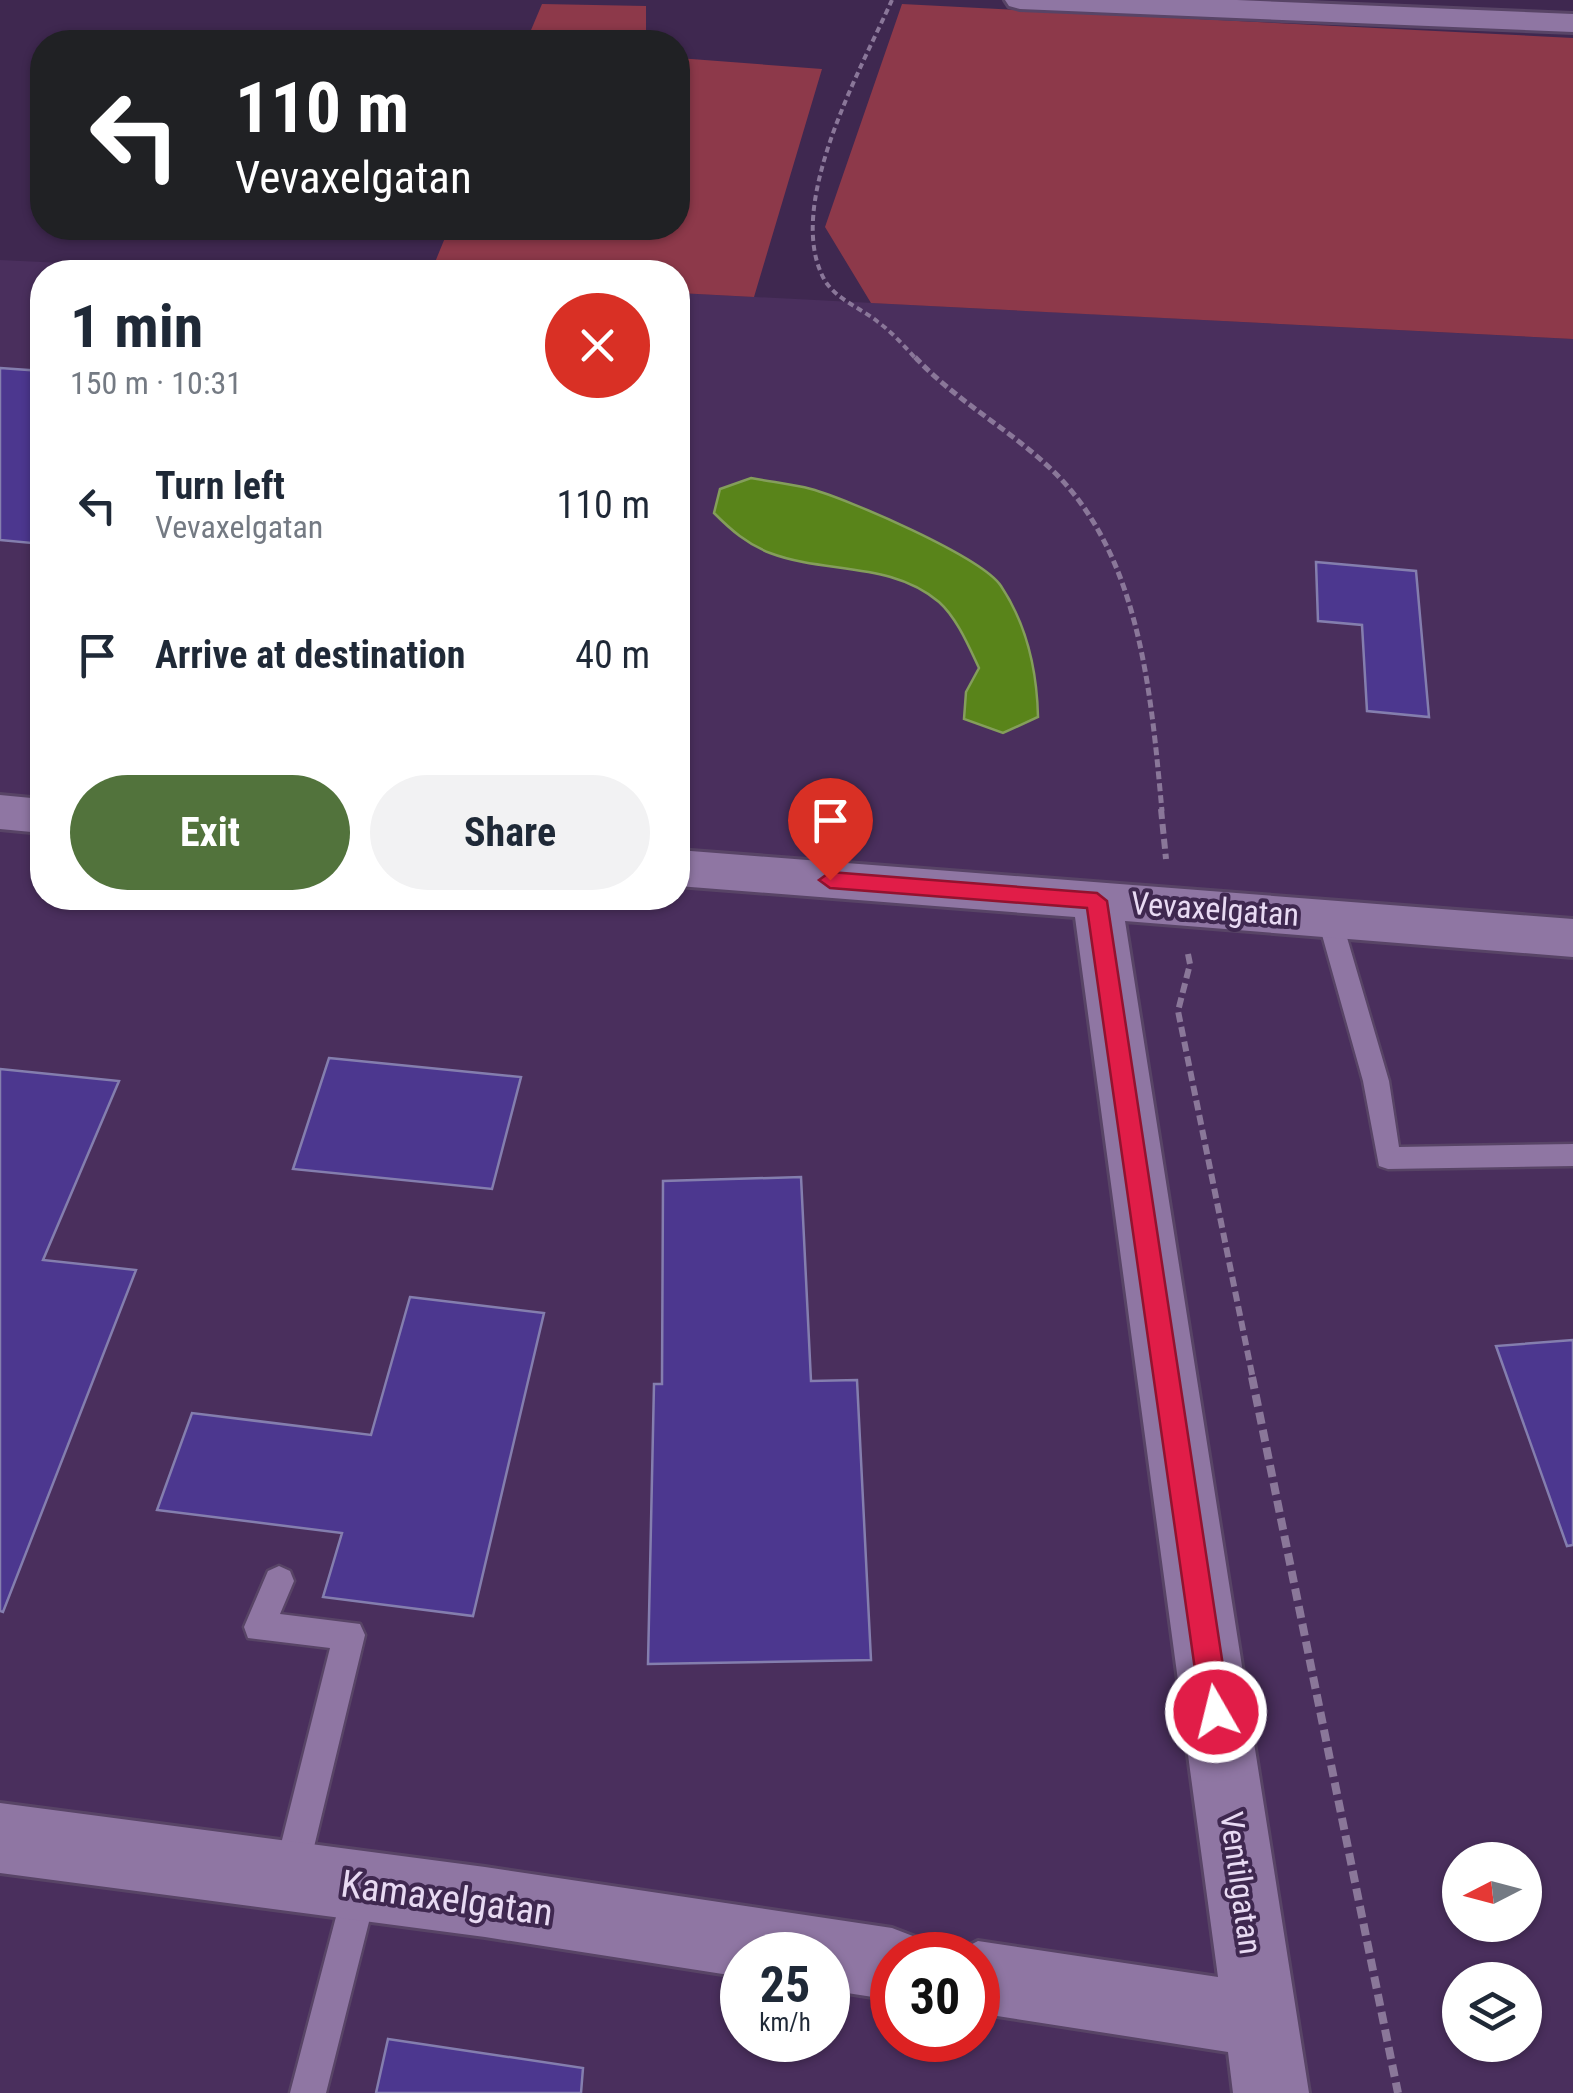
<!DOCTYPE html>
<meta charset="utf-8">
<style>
:root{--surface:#fff;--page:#f2f2f3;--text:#1f2937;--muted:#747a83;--accent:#52733c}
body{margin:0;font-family:"Roboto Condensed",sans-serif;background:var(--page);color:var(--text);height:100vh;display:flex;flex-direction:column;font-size:38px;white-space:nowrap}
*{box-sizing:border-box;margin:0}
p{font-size:32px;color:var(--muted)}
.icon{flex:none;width:55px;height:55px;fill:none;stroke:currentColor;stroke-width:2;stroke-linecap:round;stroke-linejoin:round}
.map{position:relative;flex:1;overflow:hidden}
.drawer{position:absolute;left:30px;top:260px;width:660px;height:650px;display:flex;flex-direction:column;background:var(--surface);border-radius:40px;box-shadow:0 2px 8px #0004}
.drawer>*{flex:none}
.guide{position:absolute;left:30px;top:30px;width:660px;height:210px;border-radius:40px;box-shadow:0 2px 8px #0004;background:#202124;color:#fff;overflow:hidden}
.needle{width:65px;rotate:264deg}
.tools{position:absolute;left:1442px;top:1842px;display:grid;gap:20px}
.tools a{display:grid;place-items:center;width:100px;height:100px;border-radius:50%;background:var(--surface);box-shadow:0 2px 8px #0004;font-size:50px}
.speed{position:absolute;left:720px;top:1932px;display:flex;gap:20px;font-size:50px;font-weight:700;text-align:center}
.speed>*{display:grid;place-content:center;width:130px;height:130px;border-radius:50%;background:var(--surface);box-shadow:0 2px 8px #0004;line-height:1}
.speed small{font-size:25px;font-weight:400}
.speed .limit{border:15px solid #d22;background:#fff;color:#111}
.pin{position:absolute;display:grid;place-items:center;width:85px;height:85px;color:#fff;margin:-102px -42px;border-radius:50% 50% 50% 0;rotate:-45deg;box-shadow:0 0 10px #0007}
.pin .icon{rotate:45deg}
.me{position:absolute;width:110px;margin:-55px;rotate:352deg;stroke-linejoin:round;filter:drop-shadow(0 0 8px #0008)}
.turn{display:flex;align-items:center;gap:35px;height:210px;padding:0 40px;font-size:45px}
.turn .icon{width:130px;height:130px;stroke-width:2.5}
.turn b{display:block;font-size:70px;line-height:85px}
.round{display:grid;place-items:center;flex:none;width:105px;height:105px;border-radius:52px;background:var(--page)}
.summary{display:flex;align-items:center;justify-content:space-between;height:170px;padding:0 40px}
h1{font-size:60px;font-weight:700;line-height:75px}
.cta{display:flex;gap:20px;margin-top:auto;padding:20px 40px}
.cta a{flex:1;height:115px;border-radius:60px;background:var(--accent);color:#fff;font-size:40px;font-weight:700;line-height:115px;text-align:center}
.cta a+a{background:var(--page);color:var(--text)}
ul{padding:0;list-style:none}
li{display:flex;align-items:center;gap:30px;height:150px;padding:0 40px}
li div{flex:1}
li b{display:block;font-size:38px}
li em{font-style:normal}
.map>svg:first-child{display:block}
</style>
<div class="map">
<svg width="1573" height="2093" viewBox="0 0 1573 2093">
<rect width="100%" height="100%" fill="#3f2850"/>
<path fill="#4a2f5d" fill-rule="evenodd" d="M 0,260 L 250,272 L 42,272 L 42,898 L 678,898 L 678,293 L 1573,339 L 1573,2093 L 0,2093 ZM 1460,1860 L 1525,1860 L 1525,1925 L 1460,1925 ZM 742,1955 L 828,1955 L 828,2040 L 742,2040 ZM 892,1955 L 978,1955 L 978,2040 L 892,2040 ZM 1460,1980 L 1525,1980 L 1525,2045 L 1460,2045 Z"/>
<path fill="#8d394a" d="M 542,4 L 646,6 L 646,42 L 526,42 Z
M 902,4 L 1573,38 L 1573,339 L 871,303 L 825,227 Z
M 678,58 L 822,69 L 754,297 L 678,293 L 678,272 L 431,272 L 449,228 L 678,228 Z"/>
<path fill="#59841a" stroke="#849e5b" stroke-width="2.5" d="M 751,478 C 771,482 792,484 811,489 C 848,499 982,557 1001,586 C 1027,625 1037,671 1038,717 L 1003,733 L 964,719 L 966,692 L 979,668 C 969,647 957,618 939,602 C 891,561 825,574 770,553 C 747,544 731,530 714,513 L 720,489 Z"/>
<path fill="#4c378f" stroke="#847eae" stroke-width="2.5" d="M 0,368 L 42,371 L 42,544 L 0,540 Z
M 1316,562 L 1416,571 L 1429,717 L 1367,711 L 1362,625 L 1318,621 Z
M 329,1058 L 521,1077 L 492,1189 L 293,1169 Z
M 0,1069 L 119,1081 L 43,1260 L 136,1270 L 3,1612 L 0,1611 Z
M 801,1177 L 811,1381 L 857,1380 L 871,1660 L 648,1664 L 654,1384 L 662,1384 L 663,1181 Z
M 410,1297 L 544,1313 L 473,1616 L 323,1597 L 342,1533 L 157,1510 L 192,1413 L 371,1435 Z
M 1573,1340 L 1573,1545 L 1567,1546 L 1496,1346 Z
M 388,2039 L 583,2068 L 581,2093 L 376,2093 Z"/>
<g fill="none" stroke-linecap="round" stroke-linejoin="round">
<defs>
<path id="lane" d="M 1329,908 L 1341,917 L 1389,1081 L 1399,1147 L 1573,1144 L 1573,1166 L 1388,1169 L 1379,1166 L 1363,1081 L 1317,917 Z
M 279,1566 L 290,1571 L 294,1581 L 280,1614 L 360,1624 L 365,1635 L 308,1872 L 303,1884 L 291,1889 L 279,1884 L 274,1872 L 330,1648 L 248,1638 L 244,1627 L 268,1571 Z
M 360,1873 L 372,1878 L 377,1890 L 326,2093 L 290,2093 L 343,1890 L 348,1878 Z"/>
<path id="street" d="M 1005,0 L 1237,0 L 1573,14 L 1573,32 L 1020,9 L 1009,6 Z
M 0,795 L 42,799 L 42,833 L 0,829 Z
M 678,850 L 1573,919 L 1573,957 L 1125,921 L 1309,2093 L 1233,2093 L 1228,2052 L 978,2013 L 978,1955 L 951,1955 L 978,1941 L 1218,1977 L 1075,917 L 678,886 Z
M 0,1803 L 485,1867 L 892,1928 L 918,1938 L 924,1955 L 892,1955 L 892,2000 L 828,1990 L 828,1955 L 742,1955 L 742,1977 L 485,1937 L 0,1873 Z"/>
</defs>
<use href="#lane" stroke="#584466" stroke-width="5"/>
<use href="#street" stroke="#584466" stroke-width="6"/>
<path stroke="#8a7799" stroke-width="4" stroke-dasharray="6 4" stroke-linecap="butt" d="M 892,0 C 861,69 784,205 824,279 C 835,299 861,308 878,322 C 893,333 905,347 917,360"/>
<path stroke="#8a7799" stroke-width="5" stroke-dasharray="8 4" stroke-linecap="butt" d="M 915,357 C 956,401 1008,428 1051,469 C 1141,555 1151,695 1162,811"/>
<path stroke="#8a7799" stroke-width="6" stroke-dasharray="10 5" stroke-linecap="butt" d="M 1161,809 L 1166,859
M 1188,954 L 1190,964 L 1178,1011 L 1253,1379"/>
<path stroke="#8a7799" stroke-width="8" stroke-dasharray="12 6" stroke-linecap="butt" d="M 1252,1377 L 1398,2093"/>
<use href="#lane" fill="#8f76a3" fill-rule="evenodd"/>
<use href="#street" fill="#8f76a3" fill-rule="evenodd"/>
</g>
<path fill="#e11d48" stroke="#92132f" stroke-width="2.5" d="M 830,872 L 1097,893 L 1107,901 L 1230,1712 L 1226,1722 L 1216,1726 L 1206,1722 L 1201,1712 L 1087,908 L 830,888 L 819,880 Z"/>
<g text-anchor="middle" stroke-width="8" stroke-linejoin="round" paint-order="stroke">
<g font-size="32" fill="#e8daf3" stroke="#3f2850">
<text transform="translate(1215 909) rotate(4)" y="11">Vevaxelgatan</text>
<text transform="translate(1241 1883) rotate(82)" y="11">Ventilgatan</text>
</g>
<g font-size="38" fill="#e8daf3" stroke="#3f2850">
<text transform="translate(447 1898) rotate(8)" y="13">Kamaxelgatan</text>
</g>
</g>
</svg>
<div class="tools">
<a><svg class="needle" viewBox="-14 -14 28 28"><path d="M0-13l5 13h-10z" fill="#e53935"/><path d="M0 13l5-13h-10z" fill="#747a83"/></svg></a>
<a><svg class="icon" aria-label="layers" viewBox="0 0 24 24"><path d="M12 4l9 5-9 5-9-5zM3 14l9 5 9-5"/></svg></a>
</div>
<div class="speed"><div>25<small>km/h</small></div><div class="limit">30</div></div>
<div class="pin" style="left:830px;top:880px;background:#d93025"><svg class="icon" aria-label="arrive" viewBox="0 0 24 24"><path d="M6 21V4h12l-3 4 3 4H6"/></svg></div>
<svg class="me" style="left:1216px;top:1712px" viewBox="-20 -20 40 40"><circle r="17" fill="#e11d48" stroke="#fff" stroke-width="3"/><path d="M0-11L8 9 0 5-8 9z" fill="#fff"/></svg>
<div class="guide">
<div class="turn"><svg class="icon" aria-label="left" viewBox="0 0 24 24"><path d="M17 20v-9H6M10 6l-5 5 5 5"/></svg><div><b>110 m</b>Vevaxelgatan</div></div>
</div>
<section class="drawer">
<div class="summary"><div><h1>1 min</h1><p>150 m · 10:31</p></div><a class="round" style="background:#d93025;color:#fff"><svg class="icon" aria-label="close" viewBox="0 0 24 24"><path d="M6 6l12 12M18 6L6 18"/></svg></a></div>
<ul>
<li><svg class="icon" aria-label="left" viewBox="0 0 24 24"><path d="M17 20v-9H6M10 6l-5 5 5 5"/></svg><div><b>Turn left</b><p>Vevaxelgatan</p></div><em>110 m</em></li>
<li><svg class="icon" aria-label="arrive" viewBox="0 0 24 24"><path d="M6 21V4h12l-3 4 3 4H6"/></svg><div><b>Arrive at destination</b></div><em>40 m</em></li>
</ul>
<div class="cta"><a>Exit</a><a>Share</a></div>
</section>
</div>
